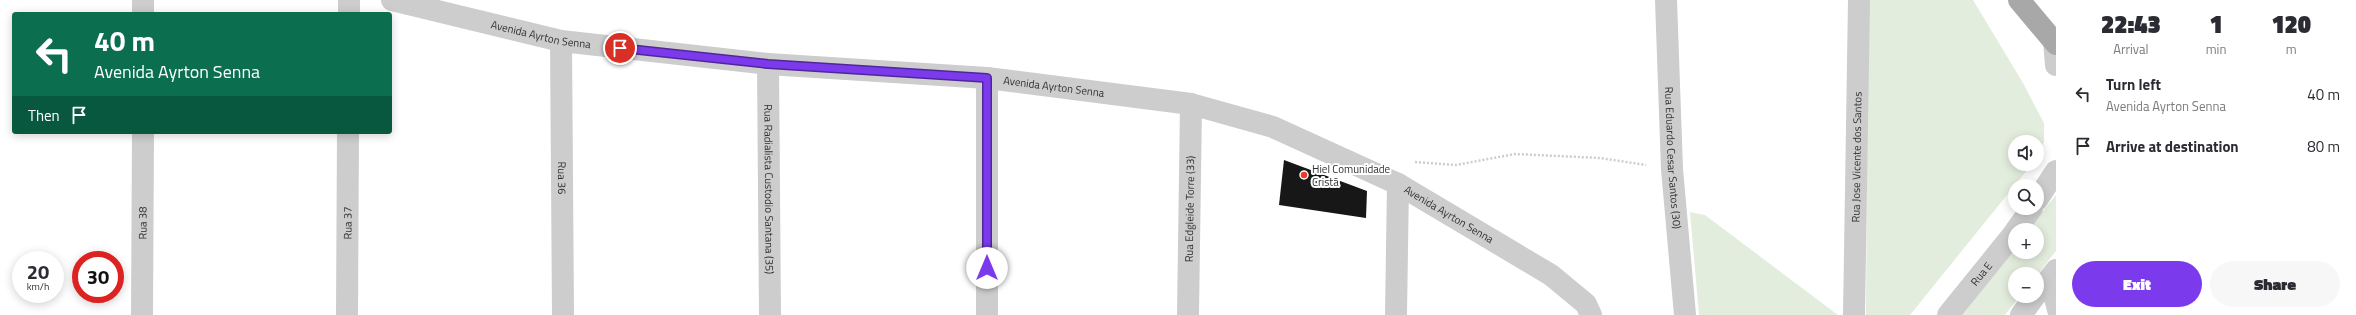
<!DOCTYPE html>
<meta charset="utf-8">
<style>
:root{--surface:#fff;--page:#f7f7f7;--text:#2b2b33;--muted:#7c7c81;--accent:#7c3aed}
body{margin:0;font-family:"Titillium Web",sans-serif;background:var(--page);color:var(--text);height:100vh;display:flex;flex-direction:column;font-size:15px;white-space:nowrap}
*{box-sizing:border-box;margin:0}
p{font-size:13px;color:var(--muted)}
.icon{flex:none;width:22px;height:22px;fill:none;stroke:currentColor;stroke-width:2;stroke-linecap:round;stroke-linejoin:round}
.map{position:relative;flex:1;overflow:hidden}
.sheet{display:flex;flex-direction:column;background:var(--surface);width:300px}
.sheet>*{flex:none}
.hud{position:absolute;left:12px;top:12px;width:380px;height:122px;border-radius:4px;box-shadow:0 2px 10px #0003;background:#0b6e4f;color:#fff;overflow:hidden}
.controls{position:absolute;left:2008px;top:135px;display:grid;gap:8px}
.controls a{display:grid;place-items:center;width:36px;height:36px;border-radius:50%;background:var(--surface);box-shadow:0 2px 10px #0003;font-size:20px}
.speed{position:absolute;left:12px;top:251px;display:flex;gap:8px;font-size:20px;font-weight:700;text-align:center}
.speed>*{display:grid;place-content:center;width:52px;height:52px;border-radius:50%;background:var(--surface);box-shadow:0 2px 10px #0003;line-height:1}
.speed small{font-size:10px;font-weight:400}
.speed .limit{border:6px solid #d22;background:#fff;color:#111}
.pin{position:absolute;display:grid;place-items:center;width:34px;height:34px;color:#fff;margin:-17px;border:2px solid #fff;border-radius:50%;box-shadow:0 1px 4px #0007}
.me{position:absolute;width:44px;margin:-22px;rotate:0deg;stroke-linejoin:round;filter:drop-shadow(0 0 3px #0008)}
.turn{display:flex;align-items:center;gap:14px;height:84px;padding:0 16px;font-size:18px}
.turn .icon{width:52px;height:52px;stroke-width:2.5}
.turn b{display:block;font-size:28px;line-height:34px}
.then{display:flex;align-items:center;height:38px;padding:0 16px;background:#0003;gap:8px;font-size:15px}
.eta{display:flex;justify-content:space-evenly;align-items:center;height:68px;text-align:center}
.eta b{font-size:24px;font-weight:800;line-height:28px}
.action{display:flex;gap:8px;margin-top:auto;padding:8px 16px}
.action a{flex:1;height:46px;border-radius:24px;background:var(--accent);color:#fff;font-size:16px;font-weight:800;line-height:46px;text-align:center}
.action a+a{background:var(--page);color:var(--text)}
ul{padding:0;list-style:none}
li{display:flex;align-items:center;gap:12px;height:52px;padding:0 16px}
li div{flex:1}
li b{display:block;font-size:15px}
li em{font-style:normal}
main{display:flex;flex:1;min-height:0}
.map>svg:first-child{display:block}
</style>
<main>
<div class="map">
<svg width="2056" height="315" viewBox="0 0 2056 315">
<rect width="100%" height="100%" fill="#fff"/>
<path fill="#e3eddd" d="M 1868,0 L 1973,0 L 2023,83 L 2044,123 L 2044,142 L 2037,154 L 2037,142 L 2015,142 L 2015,164 L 2031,164 L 2028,169 L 1910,315 L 1866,315 Z
M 2056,195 L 2056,251 L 2037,275 L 2015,274 L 2015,296 L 2020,296 L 2005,315 L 1962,315 L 2015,247 L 2015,252 L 2037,252 L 2037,230 L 2028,230 Z
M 1690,212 L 1705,215 L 1838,315 L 1699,315 Z"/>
<path fill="#171717" d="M 1284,160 L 1367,191 L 1366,218 L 1279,205 Z"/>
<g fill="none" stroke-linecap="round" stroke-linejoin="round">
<path stroke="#cdcdcd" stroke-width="2.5" stroke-dasharray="2 2" stroke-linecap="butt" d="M 1415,162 L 1456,165 L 1515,154 L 1600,158 L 1646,165"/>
<path stroke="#cdcdcd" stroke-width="18" d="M 2048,279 L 2056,310"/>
<g stroke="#cdcdcd" stroke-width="22">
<path id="s1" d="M 392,0 L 561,41 L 768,64 L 987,78 L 1191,104 L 1273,127 L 1398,184 L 1551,275 L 1586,304 L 1591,315"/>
<path id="s2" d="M 1666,0 L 1672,169 L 1685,315"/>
<path d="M 143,14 L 143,0"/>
<path d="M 349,14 L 349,0"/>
<path id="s3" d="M 561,41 L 563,315"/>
<path id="s4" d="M 768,64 L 770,315"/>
<path id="s5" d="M 142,315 L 143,132"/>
<path id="s6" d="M 347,315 L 348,132"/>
<path d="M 987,315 L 987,78"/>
<path id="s7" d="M 1188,315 L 1191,104"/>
<path d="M 1396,315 L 1398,184"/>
<path id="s8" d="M 1854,315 L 1859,0"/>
</g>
<g stroke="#cdcdcd" stroke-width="22">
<path d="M 2054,41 L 2056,65"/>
<path d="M 2037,200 L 2056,171"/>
<path d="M 2016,230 L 2032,208"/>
<path d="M 2037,294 L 2056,270"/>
<path id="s9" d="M 1948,315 L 2015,232"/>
<path d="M 2021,315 L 2035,296"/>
</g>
<path stroke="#a8a8a8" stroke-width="22" d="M 2019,0 L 2056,44"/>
</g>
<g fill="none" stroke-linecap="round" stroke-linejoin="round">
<defs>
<path id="route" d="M 620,48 L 768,64 L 987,78 L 987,268"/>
</defs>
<use href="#route" stroke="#51269a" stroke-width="10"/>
<use href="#route" stroke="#7c3aed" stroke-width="7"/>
</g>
<circle fill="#ed392b" stroke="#fff" stroke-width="1.5" cx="1304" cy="175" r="4"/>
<g text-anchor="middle" stroke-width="4" stroke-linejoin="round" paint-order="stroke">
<g font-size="11" fill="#303030" stroke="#fff">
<text dy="4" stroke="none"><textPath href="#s1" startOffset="153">Avenida Ayrton Senna</textPath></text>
<text dy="4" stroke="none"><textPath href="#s1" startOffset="669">Avenida Ayrton Senna</textPath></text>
<text dy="4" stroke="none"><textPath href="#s2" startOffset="158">Rua Eduardo Cesar Santos (30)</textPath></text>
<text dy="4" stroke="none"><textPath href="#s8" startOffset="158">Rua Jose Vicente dos Santos</textPath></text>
<text dy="4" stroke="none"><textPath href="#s3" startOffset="137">Rua 36</textPath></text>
<text dy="4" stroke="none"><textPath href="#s4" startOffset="125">Rua Radialista Custodio Santana (35)</textPath></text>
<text dy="4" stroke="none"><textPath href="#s7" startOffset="106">Rua Edgleide Torre (33)</textPath></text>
<text dy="4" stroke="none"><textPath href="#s1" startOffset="1089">Avenida Ayrton Senna</textPath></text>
<text dy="4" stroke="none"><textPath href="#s5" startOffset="92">Rua 38</textPath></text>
<text dy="4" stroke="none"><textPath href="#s6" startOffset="92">Rua 37</textPath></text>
<text dy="4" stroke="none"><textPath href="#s9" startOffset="53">Rua E</textPath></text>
</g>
<g font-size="11" fill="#303030" stroke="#fff" text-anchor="start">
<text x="1312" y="173">Hiel Comunidade<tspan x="1312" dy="13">Cristã</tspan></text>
</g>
</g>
</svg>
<div class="controls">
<a><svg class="icon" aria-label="sound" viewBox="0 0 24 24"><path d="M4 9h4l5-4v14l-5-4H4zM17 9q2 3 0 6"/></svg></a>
<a><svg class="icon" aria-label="search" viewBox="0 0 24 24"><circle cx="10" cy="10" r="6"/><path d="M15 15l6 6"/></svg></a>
<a>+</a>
<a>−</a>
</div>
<div class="speed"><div>20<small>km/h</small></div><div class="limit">30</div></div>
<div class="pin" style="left:620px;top:48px;background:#d93025"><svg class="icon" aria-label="arrive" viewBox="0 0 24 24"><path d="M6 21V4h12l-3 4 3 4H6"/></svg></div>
<svg class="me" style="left:987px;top:268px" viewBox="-20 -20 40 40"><circle r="19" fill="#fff"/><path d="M0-13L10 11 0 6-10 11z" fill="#7c3aed"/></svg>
<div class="hud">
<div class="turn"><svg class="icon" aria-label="left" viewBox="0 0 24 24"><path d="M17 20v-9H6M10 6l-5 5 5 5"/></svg><div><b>40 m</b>Avenida Ayrton Senna</div></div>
<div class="then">Then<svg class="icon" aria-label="arrive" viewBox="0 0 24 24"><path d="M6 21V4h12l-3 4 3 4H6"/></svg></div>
</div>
</div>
<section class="sheet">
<div class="eta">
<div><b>22:43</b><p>Arrival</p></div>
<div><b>1</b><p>min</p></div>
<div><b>120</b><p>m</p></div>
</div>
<ul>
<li><svg class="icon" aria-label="left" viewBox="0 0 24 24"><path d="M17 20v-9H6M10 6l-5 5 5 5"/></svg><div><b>Turn left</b><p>Avenida Ayrton Senna</p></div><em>40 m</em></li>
<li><svg class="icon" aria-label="arrive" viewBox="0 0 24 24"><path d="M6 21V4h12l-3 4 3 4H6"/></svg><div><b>Arrive at destination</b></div><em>80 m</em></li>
</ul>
<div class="action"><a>Exit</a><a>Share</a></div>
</section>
</main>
